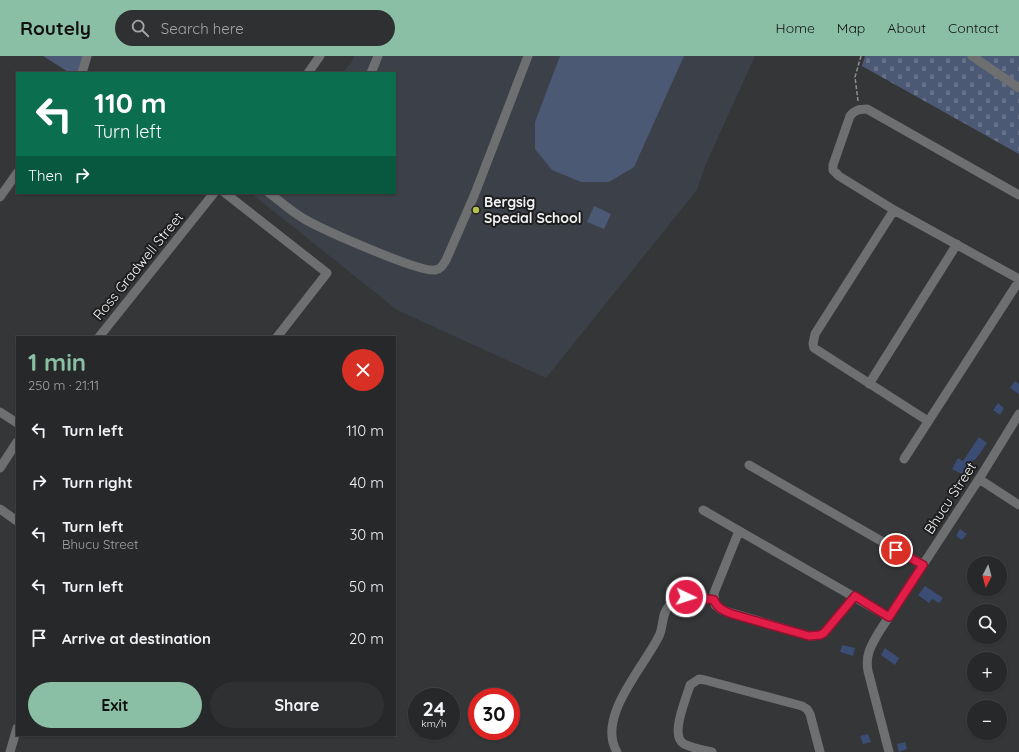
<!DOCTYPE html>
<meta charset="utf-8">
<style>
:root{--surface:#27282a;--page:#2f3032;--text:#f1f3f6;--muted:#a4a6a8;--line:#434447;--accent:#8abfa5}
body{margin:0;font-family:Quicksand,sans-serif;background:var(--page);color:var(--text);height:100vh;display:flex;flex-direction:column;font-size:15px;white-space:nowrap}
*{box-sizing:border-box;margin:0}
p{font-size:13px;color:var(--muted)}
.icon{flex:none;width:22px;height:22px;fill:none;stroke:currentColor;stroke-width:2;stroke-linecap:round;stroke-linejoin:round}
.map{position:relative;flex:1;overflow:hidden}
.details{position:absolute;left:16px;top:280px;width:380px;height:400px;display:flex;flex-direction:column;background:var(--surface);border-radius:0px;box-shadow:0 1px 3px #0004,0 0 0 1px var(--line)}
.details>*{flex:none}
.hud{position:absolute;left:16px;top:16px;width:380px;height:122px;border-radius:0px;box-shadow:0 1px 3px #0004,0 0 0 1px var(--line);background:#0b6e4f;color:#fff;overflow:hidden}
.needle{width:26px;rotate:186deg}
.controls{position:absolute;left:967px;top:500px;display:grid;gap:8px}
.controls a{display:grid;place-items:center;width:40px;height:40px;border-radius:50%;background:var(--surface);box-shadow:0 1px 3px #0004,0 0 0 1px var(--line);font-size:20px}
.speed{position:absolute;left:408px;top:632px;display:flex;gap:8px;font-size:20px;font-weight:700;text-align:center}
.speed>*{display:grid;place-content:center;width:52px;height:52px;border-radius:50%;background:var(--surface);box-shadow:0 1px 3px #0004,0 0 0 1px var(--line);line-height:1}
.speed small{font-size:10px;font-weight:400}
.speed .limit{border:6px solid #d22;background:#fff;color:#111}
.pin{position:absolute;display:grid;place-items:center;width:34px;height:34px;color:#fff;margin:-17px;border:2px solid #fff;border-radius:50%;box-shadow:0 1px 4px #0007}
.me{position:absolute;width:44px;margin:-22px;rotate:94deg;stroke-linejoin:round;filter:drop-shadow(0 0 3px #0008)}
.turn{display:flex;align-items:center;gap:14px;height:84px;padding:0 12px;font-size:18px}
.turn .icon{width:52px;height:52px;stroke-width:2.5}
.turn b{display:block;font-size:28px;line-height:34px}
.then{display:flex;align-items:center;height:38px;padding:0 12px;background:#0003;gap:8px;font-size:15px}
.round{display:grid;place-items:center;flex:none;width:42px;height:42px;border-radius:21px;background:var(--page)}
.summary{display:flex;align-items:center;justify-content:space-between;height:68px;padding:0 12px}
h1{font-size:24px;font-weight:700;line-height:30px;color:var(--accent)}
.primary-button{display:flex;gap:8px;margin-top:auto;padding:8px 12px}
.primary-button a{flex:1;height:46px;border-radius:24px;background:var(--accent);color:#111;font-size:16px;font-weight:700;line-height:46px;text-align:center}
.primary-button a+a{background:var(--page);color:var(--text)}
ul{padding:0;list-style:none}
li{display:flex;align-items:center;gap:12px;height:52px;padding:0 12px}
li div{flex:1}
li b{display:block;font-size:15px}
li em{font-style:normal}
header{display:flex;align-items:center;gap:24px;box-sizing:border-box;height:56px;padding:0 20px;background:var(--accent);color:#111}
header strong{font-size:19px}
nav{display:flex;gap:22px;margin-inline-start:auto;font-size:14px}
.search{width:280px;height:36px;background:var(--page);display:flex;align-items:center;gap:10px;box-sizing:border-box;padding:0 14px;border-radius:22px;color:var(--muted);font-size:15px}
.map>svg:first-child{display:block}
</style>
<header>
<strong>Routely</strong>
<div class="search"><svg class="icon" aria-label="search" viewBox="0 0 24 24"><circle cx="10" cy="10" r="6"/><path d="M15 15l6 6"/></svg>Search here</div>
<nav><a>Home</a><a>Map</a><a>About</a><a>Contact</a></nav>
</header>
<div class="map">
<svg width="1019" height="696" viewBox="0 0 1019 696">
<defs>
<pattern id="cemetery-stones" width="16" height="16" patternUnits="userSpaceOnUse"><rect width="16" height="16" fill="#4c5974"/><path d="M2 7V4a2 2 0 0 1 4 0v3zM10 15v-3a2 2 0 0 1 4 0v3z" fill="#667188"/></pattern>
</defs>
<rect width="100%" height="100%" fill="#343638"/>
<path fill="#3c4048" d="M 354,0 L 755,0 L 705,110 L 697,134 L 546,322 L 397,254 L 251,137 L 395,137 L 395,17 L 342,17 L 351,7 Z"/>
<path fill="url(#cemetery-stones)" d="M 865,0 L 1019,0 L 1019,98 L 862,10 Z"/>
<path fill="#4c5974" d="M 43,0 L 83,0 L 79,17 L 70,17 Z
M 560,0 L 684,0 L 634,111 L 609,126 L 581,126 L 552,114 L 535,93 L 535,66 Z
M 594,150 L 611,158 L 604,173 L 587,166 Z"/>
<path fill="#3b4d75" d="M 1015,325 L 1019,328 L 1019,338 L 1010,332 Z
M 998,347 L 1004,352 L 1000,359 L 993,354 Z
M 979,381 L 987,387 L 975,404 L 974,403 L 966,416 L 964,419 L 952,413 L 958,402 L 963,405 Z
M 960,473 L 967,478 L 962,484 L 956,480 Z
M 925,530 L 943,542 L 939,547 L 932,543 L 929,547 L 918,539 Z
M 842,589 L 855,592 L 853,600 L 840,596 Z
M 885,592 L 899,602 L 895,609 L 881,599 Z
M 868,678 L 871,686 L 863,688 L 860,680 Z
M 905,686 L 907,693 L 899,696 L 897,688 Z"/>
<g fill="none" stroke-linecap="round" stroke-linejoin="round">
<path stroke="#8d8f90" stroke-width="1.5" stroke-dasharray="4 2" stroke-linecap="butt" d="M 858,45 L 855,21 L 861,0"/>
<path stroke="#6e6f70" stroke-width="9" d="M 972,0 L 1019,32
M 82,17 L 87,0
M 308,17 L 320,0
M 371,17 L 378,0
M 225,137 L 327,217 L 277,281
M 269,137 C 281,146 293,157 306,164 C 324,174 420,217 435,214 C 441,213 443,209 446,204 L 474,140 L 528,0
M 1019,139 L 867,53 C 859,53 855,54 850,60 L 833,109 L 833,114 L 839,120 L 894,154 L 1019,223
M 0,141 L 17,117
M 894,154 L 815,278 L 813,288 L 814,292 L 928,365
M 99,281 L 214,137
M 869,328 L 957,188
M 0,356 L 17,367
M 904,403 L 1019,225
M 749,409 L 923,509
M 0,412 L 17,386
M 979,423 L 1019,449
M 0,453 L 17,465
M 703,454 L 889,561
M 739,475 L 714,537 L 715,549 L 722,554 L 809,580 C 814,580 819,580 824,577 L 855,540
M 10,696 L 17,672
M 617,696 C 596,661 644,611 659,580 C 664,570 661,557 670,549 C 685,537 697,540 714,544
M 712,696 C 703,694 692,692 684,688 C 669,680 687,641 690,629 L 699,623 L 705,624 L 802,650 L 807,653 L 810,658 L 820,696
M 889,696 L 868,615 C 865,599 871,590 879,576 L 979,423 L 1019,358"/>
</g>
<g fill="none" stroke-linecap="round" stroke-linejoin="round">
<defs>
<path id="route" d="M 686,541 L 690,540 L 714,544 C 717,552 724,555 732,558 L 809,580 L 820,579 L 824,577 L 855,540 L 889,561 L 923,509 L 896,494"/>
</defs>
<use href="#route" stroke="#92132f" stroke-width="10"/>
<use href="#route" stroke="#e11d48" stroke-width="7"/>
</g>
<circle fill="#b5c24a" stroke="#1d1d1e" stroke-width="1.5" cx="476" cy="154" r="4"/>
<g text-anchor="middle" stroke-width="4" stroke-linejoin="round" paint-order="stroke">
<g font-size="14" font-weight="bold" fill="#f2f3f4" stroke="#1d1d1e" text-anchor="start">
<text x="484" y="151">Bergsig<tspan x="484" dy="16">Special School</tspan></text>
</g>
<g font-size="14" fill="#f2f3f4" stroke="#1d1d1e">
<text transform="translate(138 210) rotate(-51)" y="5">Ross Gradwell Street</text>
<text transform="translate(950 442) rotate(-57)" y="5">Bhucu Street</text>
</g>
</g>
</svg>
<div class="controls">
<a><svg class="needle" viewBox="-14 -14 28 28"><path d="M0-13l5 13h-10z" fill="#e53935"/><path d="M0 13l5-13h-10z" fill="#a4a6a8"/></svg></a>
<a><svg class="icon" aria-label="search" viewBox="0 0 24 24"><circle cx="10" cy="10" r="6"/><path d="M15 15l6 6"/></svg></a>
<a>+</a>
<a>−</a>
</div>
<div class="speed"><div>24<small>km/h</small></div><div class="limit">30</div></div>
<div class="pin" style="left:896px;top:494px;background:#d93025"><svg class="icon" aria-label="arrive" viewBox="0 0 24 24"><path d="M6 21V4h12l-3 4 3 4H6"/></svg></div>
<svg class="me" style="left:686px;top:541px" viewBox="-20 -20 40 40"><circle r="17" fill="#e11d48" stroke="#fff" stroke-width="3"/><path d="M0-11L8 9 0 5-8 9z" fill="#fff"/></svg>
<div class="hud">
<div class="turn"><svg class="icon" aria-label="left" viewBox="0 0 24 24"><path d="M17 20v-9H6M10 6l-5 5 5 5"/></svg><div><b>110 m</b>Turn left</div></div>
<div class="then">Then<svg class="icon" aria-label="right" viewBox="0 0 24 24"><path d="M7 20v-9h11M14 6l5 5-5 5"/></svg></div>
</div>
<section class="details">
<div class="summary"><div><h1>1 min</h1><p>250 m · 21:11</p></div><a class="round" style="background:#d93025;color:#fff"><svg class="icon" aria-label="close" viewBox="0 0 24 24"><path d="M6 6l12 12M18 6L6 18"/></svg></a></div>
<ul>
<li><svg class="icon" aria-label="left" viewBox="0 0 24 24"><path d="M17 20v-9H6M10 6l-5 5 5 5"/></svg><div><b>Turn left</b></div><em>110 m</em></li>
<li><svg class="icon" aria-label="right" viewBox="0 0 24 24"><path d="M7 20v-9h11M14 6l5 5-5 5"/></svg><div><b>Turn right</b></div><em>40 m</em></li>
<li><svg class="icon" aria-label="left" viewBox="0 0 24 24"><path d="M17 20v-9H6M10 6l-5 5 5 5"/></svg><div><b>Turn left</b><p>Bhucu Street</p></div><em>30 m</em></li>
<li><svg class="icon" aria-label="left" viewBox="0 0 24 24"><path d="M17 20v-9H6M10 6l-5 5 5 5"/></svg><div><b>Turn left</b></div><em>50 m</em></li>
<li><svg class="icon" aria-label="arrive" viewBox="0 0 24 24"><path d="M6 21V4h12l-3 4 3 4H6"/></svg><div><b>Arrive at destination</b></div><em>20 m</em></li>
</ul>
<div class="primary-button"><a>Exit</a><a>Share</a></div>
</section>
</div>
